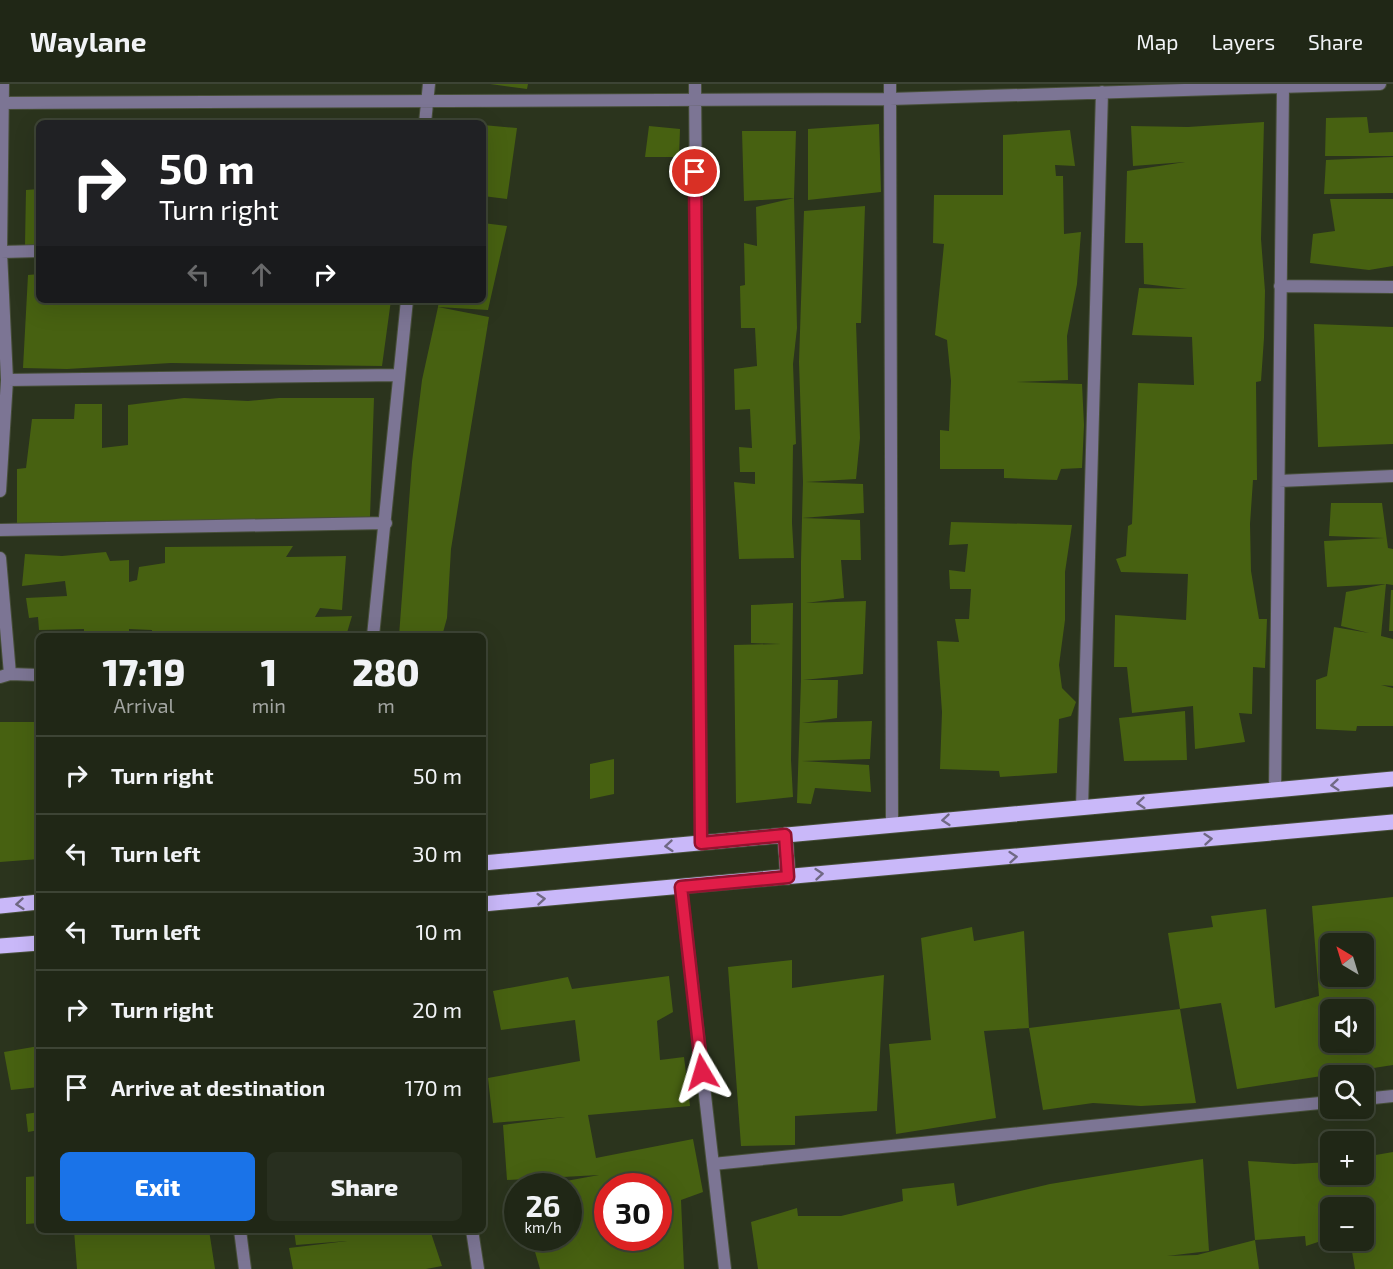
<!DOCTYPE html>
<meta charset="utf-8">
<style>
:root{--surface:#202716;--page:#282f1f;--text:#f1f3f6;--muted:#a2a5a1;--line:#3d4435;--accent:#1a73e8}
body{margin:0;font-family:"Exo 2",sans-serif;background:var(--page);color:var(--text);height:100vh;display:flex;flex-direction:column;font-size:22px;white-space:nowrap}
*{box-sizing:border-box;margin:0}
p{font-size:20px;color:var(--muted)}
.icon{flex:none;width:33px;height:33px;fill:none;stroke:currentColor;stroke-width:2;stroke-linecap:round;stroke-linejoin:round}
.map{position:relative;flex:1;overflow:hidden}
.drawer{position:absolute;left:36px;top:549px;width:450px;height:600px;display:flex;flex-direction:column;background:var(--surface);border-radius:9px;box-shadow:0 6px 24px #0002,0 0 0 2px var(--line)}
.drawer>*{flex:none}
.guide{position:absolute;left:36px;top:36px;width:450px;height:183px;border-radius:9px;box-shadow:0 6px 24px #0002,0 0 0 2px var(--line);background:#202124;color:#fff;overflow:hidden}
.needle{width:39px;rotate:322deg}
.controls{position:absolute;left:1320px;top:849px;display:grid;gap:12px}
.controls a{display:grid;place-items:center;width:54px;height:54px;border-radius:9px;background:var(--surface);box-shadow:0 6px 24px #0002,0 0 0 2px var(--line);font-size:30px}
.speed{position:absolute;left:504px;top:1089px;display:flex;gap:12px;font-size:30px;font-weight:700;text-align:center}
.speed>*{display:grid;place-content:center;width:78px;height:78px;border-radius:50%;background:var(--surface);box-shadow:0 6px 24px #0002,0 0 0 2px var(--line);line-height:1}
.speed small{font-size:15px;font-weight:400}
.speed .limit{border:9px solid #d22;background:#fff;color:#111}
.pin{position:absolute;display:grid;place-items:center;width:51px;height:51px;color:#fff;margin:-26px;border:3px solid #fff;border-radius:50%;box-shadow:0 2px 6px #0007}
.me{position:absolute;width:66px;margin:-33px;rotate:353deg;stroke-linejoin:round;filter:drop-shadow(0 0 4px #0008)}
.turn{display:flex;align-items:center;gap:21px;height:126px;padding:0 24px;font-size:27px}
.turn .icon{width:78px;height:78px;stroke-width:2.5}
.turn b{display:block;font-size:42px;line-height:51px}
.lanes{display:flex;align-items:center;height:57px;padding:0 24px;background:#0003;justify-content:center;gap:30px;direction:ltr}
.lanes .off{opacity:.35}
.eta{display:flex;justify-content:space-evenly;align-items:center;height:102px;text-align:center}
.eta b{font-size:36px;font-weight:800;line-height:42px}
.cta{display:flex;gap:12px;margin-top:auto;padding:12px 24px}
.cta a{flex:1;height:69px;border-radius:9px;background:var(--accent);color:#fff;font-size:24px;font-weight:800;line-height:69px;text-align:center}
.cta a+a{background:var(--page);color:var(--text)}
ul{padding:0;list-style:none}
li{display:flex;align-items:center;gap:18px;height:78px;padding:0 24px;border-top:2px solid var(--line)}
li div{flex:1}
li b{display:block;font-size:22px}
li em{font-style:normal}
header{display:flex;align-items:center;gap:36px;box-sizing:border-box;height:84px;padding:0 30px;background:var(--surface);border-bottom:2px solid var(--line)}
header strong{font-size:28px}
nav{display:flex;gap:33px;margin-inline-start:auto;font-size:21px}
.map>svg:first-child{display:block}
</style>
<header>
<strong>Waylane</strong>
<nav><a>Map</a><a>Layers</a><a>Share</a></nav>
</header>
<div class="map">
<svg width="1393" height="1185" viewBox="0 0 1393 1185">
<rect width="100%" height="100%" fill="#2b341d"/>
<path fill="#476111" fill-rule="evenodd" d="M 490,0 L 528,0 L 527,5 Z
M 1367,33 L 1369,49 L 1393,48 L 1393,72 L 1325,72 L 1326,34 Z
M 1264,38 L 1261,155 L 1265,207 L 1264,254 L 1261,297 L 1256,298 L 1257,396 L 1253,396 L 1250,440 L 1251,487 L 1259,535 L 1267,535 L 1265,584 L 1253,583 L 1252,630 L 1239,629 L 1245,658 L 1195,665 L 1193,622 L 1132,629 L 1127,583 L 1114,583 L 1115,531 L 1186,536 L 1188,490 L 1121,488 L 1116,475 L 1126,472 L 1128,442 L 1132,440 L 1138,299 L 1194,301 L 1192,253 L 1132,251 L 1139,204 L 1187,205 L 1144,200 L 1143,159 L 1125,159 L 1127,87 L 1185,78 L 1133,82 L 1131,42 L 1188,43 Z
M 879,40 L 881,108 L 808,116 L 808,45 Z
M 483,41 L 517,44 L 507,115 L 483,112 Z
M 649,42 L 680,45 L 679,73 L 645,73 Z
M 1070,46 L 1075,82 L 1055,81 L 1056,92 L 1063,92 L 1064,150 L 1081,148 L 1077,200 L 1067,252 L 1068,296 L 1015,298 L 1082,300 L 1084,341 L 1082,384 L 1061,385 L 1057,396 L 1004,394 L 1004,385 L 940,385 L 940,346 L 949,347 L 951,297 L 947,256 L 935,251 L 944,160 L 933,159 L 934,111 L 1003,111 L 1003,51 Z
M 742,47 L 796,47 L 794,114 L 744,117 Z
M 1393,73 L 1393,109 L 1324,110 L 1326,76 Z
M 39,105 L 39,161 L 25,161 L 26,106 Z
M 794,114 L 797,244 L 793,280 L 796,360 L 793,361 L 792,439 L 794,474 L 739,475 L 734,398 L 755,400 L 755,388 L 740,388 L 739,363 L 752,364 L 750,325 L 735,326 L 734,285 L 757,282 L 755,244 L 741,244 L 740,202 L 745,201 L 744,159 L 757,162 L 756,123 Z
M 1330,115 L 1393,115 L 1393,182 L 1369,186 L 1310,179 L 1313,150 L 1335,147 Z
M 865,122 L 861,239 L 856,239 L 860,354 L 856,395 L 806,398 L 863,400 L 864,429 L 802,434 L 860,436 L 861,476 L 841,476 L 844,514 L 806,519 L 866,517 L 863,590 L 803,596 L 838,596 L 837,634 L 802,639 L 872,637 L 870,675 L 802,677 L 869,681 L 871,708 L 815,704 L 811,720 L 797,719 L 801,596 L 801,477 L 802,434 L 803,398 L 799,278 L 804,127 Z
M 483,139 L 507,142 L 488,226 L 438,223 L 439,216 L 483,216 Z
M 39,190 L 39,216 L 391,216 L 382,282 L 171,279 L 67,285 L 23,284 L 28,191 Z
M 438,223 L 489,233 L 451,465 L 447,534 L 442,552 L 399,552 L 412,378 L 422,296 Z
M 1314,240 L 1393,243 L 1393,360 L 1318,363 Z
M 184,314 L 248,317 L 279,314 L 374,314 L 370,433 L 17,439 L 17,385 L 26,384 L 32,335 L 74,335 L 75,320 L 102,320 L 102,364 L 128,361 L 128,321 Z
M 1331,419 L 1382,419 L 1388,464 L 1393,465 L 1393,501 L 1386,500 L 1381,552 L 1393,555 L 1393,602 L 1381,601 L 1393,604 L 1393,642 L 1357,642 L 1356,647 L 1316,645 L 1316,596 L 1327,592 L 1334,543 L 1369,549 L 1341,542 L 1346,508 L 1386,500 L 1327,503 L 1324,457 L 1384,454 L 1329,452 Z
M 951,438 L 1072,441 L 1065,488 L 1065,536 L 1059,581 L 1062,604 L 1076,618 L 1071,632 L 1059,635 L 1057,689 L 1000,693 L 999,687 L 940,685 L 942,628 L 937,557 L 959,558 L 955,535 L 969,535 L 971,505 L 950,505 L 949,486 L 965,488 L 968,460 L 949,461 Z
M 293,462 L 286,473 L 346,472 L 342,526 L 320,524 L 315,533 L 352,532 L 346,552 L 152,552 L 152,546 L 129,545 L 129,552 L 84,552 L 84,545 L 39,546 L 38,533 L 29,534 L 26,514 L 67,512 L 65,497 L 22,502 L 25,470 L 62,472 L 106,468 L 110,477 L 129,476 L 129,498 L 137,496 L 139,483 L 165,479 L 165,463 Z
M 1391,506 L 1393,506 L 1393,547 L 1389,547 Z
M 793,519 L 791,676 L 793,713 L 736,719 L 734,561 L 781,560 L 751,559 L 751,521 Z
M 1185,627 L 1187,676 L 1124,677 L 1119,634 Z
M 0,638 L 39,638 L 39,775 L 0,778 Z
M 614,675 L 614,710 L 590,715 L 590,680 Z
M 1393,813 L 1393,981 L 1237,1005 L 1221,919 L 1180,925 L 1168,849 L 1213,843 L 1211,832 L 1266,825 L 1275,924 L 1319,912 L 1312,822 ZM 1330,860 L 1364,860 L 1364,892 L 1330,892 ZM 1330,926 L 1364,926 L 1364,958 L 1330,958 Z
M 972,843 L 974,857 L 1024,847 L 1029,944 L 984,947 L 996,1034 L 896,1050 L 889,960 L 931,956 L 921,854 Z
M 792,876 L 792,904 L 884,891 L 877,1027 L 795,1032 L 795,1061 L 741,1062 L 728,883 Z
M 669,892 L 673,928 L 657,937 L 660,976 L 684,973 L 690,1022 L 588,1031 L 596,1074 L 693,1055 L 703,1108 L 681,1116 L 684,1185 L 540,1185 L 531,1154 L 568,1154 L 568,1102 L 544,1101 L 599,1091 L 507,1096 L 503,1041 L 565,1033 L 493,1039 L 488,994 L 580,977 L 575,936 L 501,946 L 493,907 L 568,893 L 572,905 ZM 608,1102 L 658,1102 L 658,1154 L 608,1154 Z
M 1180,925 L 1196,1019 L 1141,1022 L 1093,1019 L 1043,1026 L 1029,944 Z
M 39,962 L 39,1003 L 11,1006 L 4,968 Z
M 39,1028 L 39,1046 L 28,1048 L 26,1030 Z
M 1393,1068 L 1393,1185 L 1355,1185 L 1350,1156 L 1364,1156 L 1364,1124 L 1330,1124 L 1330,1154 L 1306,1162 L 1305,1152 L 1255,1156 L 1248,1077 L 1294,1080 L 1330,1078 L 1330,1090 L 1364,1090 L 1364,1073 Z
M 1203,1075 L 1209,1167 L 1167,1172 L 1197,1171 L 1255,1156 L 1259,1185 L 758,1185 L 751,1138 L 797,1124 L 798,1132 L 841,1132 L 903,1117 L 902,1105 L 954,1099 L 957,1122 L 1050,1100 Z
M 39,1092 L 39,1139 L 26,1140 L 26,1093 Z
M 74,1146 L 209,1146 L 215,1185 L 77,1185 Z
M 294,1146 L 430,1146 L 442,1182 L 426,1185 L 293,1185 L 289,1164 L 347,1157 L 296,1161 Z"/>
<g fill="none" stroke-linecap="round" stroke-linejoin="round">
<defs>
<path id="street" d="M 695,0 L 701,759
M 890,0 L 892,741
M 0,19 L 890,15 L 1380,0
M 425,39 L 429,0
M 1,168 L 39,167
M 1280,202 L 1393,203
M 7,296 L 399,291
M 1279,397 L 1393,392
M 0,407 L 7,296 L 1,168 L 3,0
M 0,446 L 386,439
M 0,474 L 10,590
M 373,552 L 407,216
M 0,593 L 10,590 L 39,591
M 1275,706 L 1283,3
M 1082,724 L 1102,8
M 681,803 L 725,1185
M 1364,1015 L 1393,1012
M 713,1080 L 1330,1018
M 240,1146 L 245,1185
M 472,1146 L 478,1185"/>
<path id="primary" d="M 785,751 L 788,793
M 483,779 L 1393,695
M 483,820 L 1393,738
M 0,822 L 39,818
M 0,862 L 39,859"/>
</defs>
<use href="#street" stroke="#474f39" stroke-width="14"/>
<use href="#primary" stroke="#474f39" stroke-width="17"/>
<use href="#street" stroke="#7c7594" stroke-width="12"/>
<use href="#primary" stroke="#c9b8f9" stroke-width="15"/>
</g>
<defs><path id="oneway-chevron" d="M-2-3.5L2.5 0L-2 3.5" fill="none" stroke-width="1.6" stroke-linecap="round" stroke-linejoin="round" transform="scale(1.5)"/></defs>
<g stroke="#706984">
<use href="#oneway-chevron" transform="translate(1335 701) rotate(175)"/>
<use href="#oneway-chevron" transform="translate(1141 719) rotate(175)"/>
<use href="#oneway-chevron" transform="translate(946 736) rotate(175)"/>
<use href="#oneway-chevron" transform="translate(1208 755) rotate(-5)"/>
<use href="#oneway-chevron" transform="translate(669 762) rotate(175)"/>
<use href="#oneway-chevron" transform="translate(1013 773) rotate(-5)"/>
<use href="#oneway-chevron" transform="translate(819 790) rotate(-5)"/>
<use href="#oneway-chevron" transform="translate(541 815) rotate(-5)"/>
<use href="#oneway-chevron" transform="translate(20 820) rotate(175)"/>
</g>
<g fill="none" stroke-linecap="round" stroke-linejoin="round">
<defs>
<path id="route" d="M 695,88 L 701,759 L 785,751 L 788,793 L 681,803 L 702,988"/>
</defs>
<use href="#route" stroke="#92132f" stroke-width="15"/>
<use href="#route" stroke="#e11d48" stroke-width="10"/>
</g>
</svg>
<div class="controls">
<a><svg class="needle" viewBox="-14 -14 28 28"><path d="M0-13l5 13h-10z" fill="#e53935"/><path d="M0 13l5-13h-10z" fill="#a2a5a1"/></svg></a>
<a><svg class="icon" aria-label="sound" viewBox="0 0 24 24"><path d="M4 9h4l5-4v14l-5-4H4zM17 9q2 3 0 6"/></svg></a>
<a><svg class="icon" aria-label="search" viewBox="0 0 24 24"><circle cx="10" cy="10" r="6"/><path d="M15 15l6 6"/></svg></a>
<a>+</a>
<a>−</a>
</div>
<div class="speed"><div>26<small>km/h</small></div><div class="limit">30</div></div>
<div class="pin" style="left:695px;top:88px;background:#d93025"><svg class="icon" aria-label="arrive" viewBox="0 0 24 24"><path d="M6 21V4h12l-3 4 3 4H6"/></svg></div>
<svg class="me" style="left:702px;top:988px" viewBox="-20 -20 40 40"><path d="M0-17L14 15 0 8-14 15z" fill="#e11d48" stroke="#fff" stroke-width="4"/></svg>
<div class="guide">
<div class="turn"><svg class="icon" aria-label="right" viewBox="0 0 24 24"><path d="M7 20v-9h11M14 6l5 5-5 5"/></svg><div><b>50 m</b>Turn right</div></div>
<div class="lanes"><svg class="icon off" aria-label="left" viewBox="0 0 24 24"><path d="M17 20v-9H6M10 6l-5 5 5 5"/></svg><svg class="icon off" aria-label="ahead" viewBox="0 0 24 24"><path d="M12 20V5M6 11l6-6 6 6"/></svg><svg class="icon" aria-label="right" viewBox="0 0 24 24"><path d="M7 20v-9h11M14 6l5 5-5 5"/></svg></div>
</div>
<section class="drawer">
<div class="eta">
<div><b>17:19</b><p>Arrival</p></div>
<div><b>1</b><p>min</p></div>
<div><b>280</b><p>m</p></div>
</div>
<ul>
<li><svg class="icon" aria-label="right" viewBox="0 0 24 24"><path d="M7 20v-9h11M14 6l5 5-5 5"/></svg><div><b>Turn right</b></div><em>50 m</em></li>
<li><svg class="icon" aria-label="left" viewBox="0 0 24 24"><path d="M17 20v-9H6M10 6l-5 5 5 5"/></svg><div><b>Turn left</b></div><em>30 m</em></li>
<li><svg class="icon" aria-label="left" viewBox="0 0 24 24"><path d="M17 20v-9H6M10 6l-5 5 5 5"/></svg><div><b>Turn left</b></div><em>10 m</em></li>
<li><svg class="icon" aria-label="right" viewBox="0 0 24 24"><path d="M7 20v-9h11M14 6l5 5-5 5"/></svg><div><b>Turn right</b></div><em>20 m</em></li>
<li><svg class="icon" aria-label="arrive" viewBox="0 0 24 24"><path d="M6 21V4h12l-3 4 3 4H6"/></svg><div><b>Arrive at destination</b></div><em>170 m</em></li>
</ul>
<div class="cta"><a>Exit</a><a>Share</a></div>
</section>
</div>
